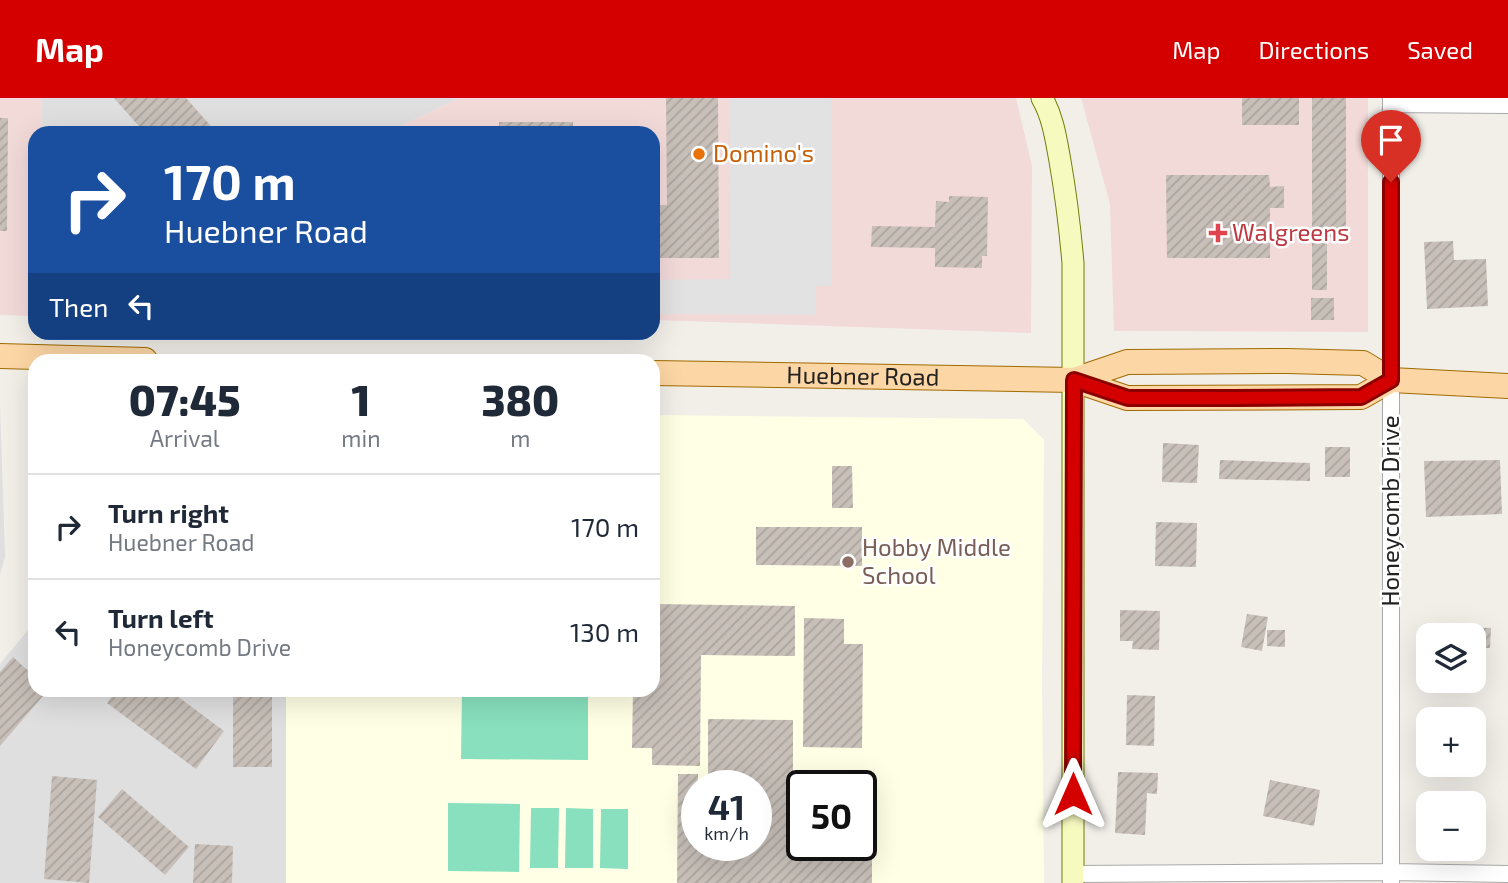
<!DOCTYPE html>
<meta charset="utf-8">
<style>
:root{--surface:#fff;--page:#f6f6f7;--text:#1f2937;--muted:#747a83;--line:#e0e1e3;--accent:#d40000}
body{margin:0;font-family:"Exo 2",sans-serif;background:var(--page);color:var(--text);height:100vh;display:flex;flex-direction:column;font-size:26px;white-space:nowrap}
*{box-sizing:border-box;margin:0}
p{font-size:23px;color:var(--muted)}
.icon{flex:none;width:38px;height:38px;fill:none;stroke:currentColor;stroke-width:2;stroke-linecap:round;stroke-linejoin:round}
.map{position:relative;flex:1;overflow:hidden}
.side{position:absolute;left:28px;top:256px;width:632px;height:343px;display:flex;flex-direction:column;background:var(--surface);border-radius:21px;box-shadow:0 7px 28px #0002}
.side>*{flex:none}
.banner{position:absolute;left:28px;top:28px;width:632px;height:214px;border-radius:21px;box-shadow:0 7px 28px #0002;background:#1a4fa0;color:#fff;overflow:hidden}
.buttons{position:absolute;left:1416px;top:525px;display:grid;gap:14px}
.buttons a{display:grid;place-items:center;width:70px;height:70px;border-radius:14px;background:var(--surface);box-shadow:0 7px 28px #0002;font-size:35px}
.speed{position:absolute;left:681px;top:672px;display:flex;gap:14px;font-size:35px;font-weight:700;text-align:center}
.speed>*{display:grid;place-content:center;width:91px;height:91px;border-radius:50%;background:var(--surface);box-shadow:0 7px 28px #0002;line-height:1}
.speed small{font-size:18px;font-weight:400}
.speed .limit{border:4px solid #111;border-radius:10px;background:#fff;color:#111}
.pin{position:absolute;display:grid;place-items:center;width:60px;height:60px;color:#fff;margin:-72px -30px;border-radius:50% 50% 50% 0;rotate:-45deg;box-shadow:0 0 7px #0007}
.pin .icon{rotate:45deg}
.me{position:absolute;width:77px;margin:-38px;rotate:0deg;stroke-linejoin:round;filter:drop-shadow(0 0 5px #0008)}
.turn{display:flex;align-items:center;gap:24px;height:147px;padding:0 21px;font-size:32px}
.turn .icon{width:91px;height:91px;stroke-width:2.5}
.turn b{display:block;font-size:49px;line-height:60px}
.then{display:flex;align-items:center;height:66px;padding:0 21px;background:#0003;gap:14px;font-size:26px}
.eta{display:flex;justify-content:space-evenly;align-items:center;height:119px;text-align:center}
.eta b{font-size:42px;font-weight:800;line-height:49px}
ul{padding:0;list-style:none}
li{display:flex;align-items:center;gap:21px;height:105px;padding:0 21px;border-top:2px solid var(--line)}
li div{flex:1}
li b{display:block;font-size:26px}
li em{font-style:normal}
header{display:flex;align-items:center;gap:42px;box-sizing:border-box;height:98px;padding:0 35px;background:var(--accent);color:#fff}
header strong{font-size:33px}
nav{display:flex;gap:38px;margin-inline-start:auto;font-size:24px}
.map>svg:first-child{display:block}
</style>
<header>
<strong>Map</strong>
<nav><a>Map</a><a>Directions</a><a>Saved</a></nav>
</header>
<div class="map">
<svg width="1508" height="785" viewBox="0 0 1508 785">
<defs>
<pattern id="building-hatch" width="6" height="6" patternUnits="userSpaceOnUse" patternTransform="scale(1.75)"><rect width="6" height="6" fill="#c7bfb8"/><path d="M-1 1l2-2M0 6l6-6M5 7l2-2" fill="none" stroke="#aba49e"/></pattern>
</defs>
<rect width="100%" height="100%" fill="#f2efe9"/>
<path fill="#e0dfdf" d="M 42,0 L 459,0 L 395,31 L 395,35 L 41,35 Z
M 0,305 L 5,459 L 0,477 Z
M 35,509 L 35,592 L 286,592 L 286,785 L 0,785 L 0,566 L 28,532 Z"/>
<path fill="#f2dad9" d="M 0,0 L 42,0 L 41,35 L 35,35 L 35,218 L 0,217 Z
M 459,0 L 1016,0 L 1032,68 L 1031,235 L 653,222 L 653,35 L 395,35 L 395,31 Z
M 1081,0 L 1368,0 L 1368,234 L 1114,233 L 1110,106 Z"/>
<path fill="#ffffe5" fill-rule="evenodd" d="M 653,317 L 1023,321 L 1044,342 L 1042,585 L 1044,785 L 286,785 L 286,592 L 653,592 ZM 696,688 L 756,688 L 756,747 L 696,747 ZM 802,688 L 861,688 L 861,747 L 802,747 Z"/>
<path fill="#88e0be" d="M 462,592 L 588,592 L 588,662 L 461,661 Z
M 448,705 L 520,706 L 519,774 L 448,773 Z
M 531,710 L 559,710 L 558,770 L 530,770 Z
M 566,710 L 593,711 L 593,770 L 565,770 Z
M 601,711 L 628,711 L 628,771 L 600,770 Z"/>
<path fill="#e2e2e2" d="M 729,0 L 831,0 L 831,188 L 815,188 L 816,217 L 655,216 L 655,182 L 730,181 Z"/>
<path fill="url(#building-hatch)" d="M 114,0 L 186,0 L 217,35 L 145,35 Z
M 666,0 L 718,0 L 719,160 L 653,160 L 653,107 L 667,107 Z
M 1242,0 L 1299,0 L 1299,27 L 1242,27 Z
M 1312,0 L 1346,0 L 1346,139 L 1327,139 L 1327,192 L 1312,192 Z
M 0,20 L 8,20 L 7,133 L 0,133 Z
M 499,24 L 573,24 L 573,35 L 499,35 Z
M 1166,77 L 1269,77 L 1270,89 L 1284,88 L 1284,110 L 1270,110 L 1270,160 L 1167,160 Z
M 949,98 L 988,99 L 987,158 L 982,158 L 982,170 L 935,169 L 935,150 L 871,149 L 872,128 L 935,129 L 936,103 L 949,104 Z
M 1453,143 L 1454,162 L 1486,161 L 1488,208 L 1427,211 L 1424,144 Z
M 1311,200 L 1334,200 L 1334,222 L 1311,222 Z
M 1163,345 L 1199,347 L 1197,385 L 1162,384 Z
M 1325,349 L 1350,349 L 1350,379 L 1325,379 Z
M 1220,362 L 1310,365 L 1310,383 L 1219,381 Z
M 1500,362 L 1502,416 L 1426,419 L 1424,363 Z
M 832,368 L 852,368 L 853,410 L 832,410 Z
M 1156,424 L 1197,425 L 1196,469 L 1155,468 Z
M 756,429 L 862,429 L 862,468 L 756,467 Z
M 653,506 L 795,508 L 795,558 L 701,557 L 700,668 L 652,667 L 652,650 L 632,650 L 633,592 L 653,592 Z
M 1120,512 L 1160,513 L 1159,552 L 1132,551 L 1133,543 L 1120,543 Z
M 1247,516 L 1268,519 L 1262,553 L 1241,549 Z
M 804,520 L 844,521 L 844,546 L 863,546 L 862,650 L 803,649 Z
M 1452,529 L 1491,530 L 1490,550 L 1486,550 L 1485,564 L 1474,564 L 1474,537 L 1451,537 Z
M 1267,532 L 1285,532 L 1285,549 L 1267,548 Z
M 13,559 L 35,579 L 35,592 L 48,592 L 0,648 L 0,574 Z
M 116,592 L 169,592 L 224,633 L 196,671 L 107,605 Z
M 233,592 L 272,592 L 272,669 L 233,669 Z
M 1127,597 L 1155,598 L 1154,648 L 1126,647 Z
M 708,621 L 793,622 L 793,717 L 802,717 L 802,747 L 861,747 L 861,718 L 872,718 L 872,785 L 677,785 L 678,676 L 698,676 L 696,747 L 756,747 L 756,688 L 708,688 Z
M 1118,674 L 1158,675 L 1157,696 L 1147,695 L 1145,737 L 1115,735 Z
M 52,678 L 97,682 L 89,785 L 44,781 Z
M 1270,682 L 1320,692 L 1314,728 L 1263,718 Z
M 122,691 L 189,749 L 165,777 L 98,719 Z
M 195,746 L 233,748 L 232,785 L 193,785 Z"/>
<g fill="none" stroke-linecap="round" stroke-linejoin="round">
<defs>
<path id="minor" d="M 1391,6 L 1508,7
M 1073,776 L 1391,774 L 1508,776
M 1391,785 L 1391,0"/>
<path id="secondary" d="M 1042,0 C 1053,19 1056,41 1060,63 C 1066,97 1070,131 1073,165 L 1073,785"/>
<g id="primary">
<path d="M 0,258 L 145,262"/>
<path id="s1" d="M 653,275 L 1074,282 L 1127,300 L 1361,299 L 1391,282"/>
<path d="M 1074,282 L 1127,264 L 1287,263 L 1363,265 L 1391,282 L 1508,288"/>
</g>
</defs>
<use href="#minor" stroke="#a9a9a9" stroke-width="18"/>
<use href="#secondary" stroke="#707d05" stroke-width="23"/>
<use href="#primary" stroke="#a06b00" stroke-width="26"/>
<use href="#minor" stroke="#fff" stroke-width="16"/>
<use href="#secondary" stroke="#f7fabf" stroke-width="21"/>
<use href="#primary" stroke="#fcd6a4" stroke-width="24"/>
</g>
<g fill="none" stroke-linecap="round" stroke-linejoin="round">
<defs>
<path id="route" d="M 1073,696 L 1074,282 L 1128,300 L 1234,300 L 1361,299 L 1391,282 L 1391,84"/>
</defs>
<use href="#route" stroke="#8a0000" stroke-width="18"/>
<use href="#route" stroke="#d40000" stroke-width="12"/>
</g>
<circle fill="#e8710a" stroke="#fff" stroke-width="2.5" cx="699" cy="56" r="7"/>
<path fill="#e0444e" stroke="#fff" stroke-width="2.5" d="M1214.5 124.5h7v7h7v7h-7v7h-7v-7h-7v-7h7z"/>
<circle fill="#8d6e63" stroke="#fff" stroke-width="2.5" cx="848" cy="464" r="7"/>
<g text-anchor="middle" stroke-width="5" stroke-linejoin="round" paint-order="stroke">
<g font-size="24" fill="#c56008" stroke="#fff" text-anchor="start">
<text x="713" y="64">Domino's</text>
</g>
<g font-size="24" fill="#be3a42" stroke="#fff" text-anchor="start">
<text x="1232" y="143">Walgreens</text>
</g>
<g font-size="24" fill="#222" stroke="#fff">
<text dy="8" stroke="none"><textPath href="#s1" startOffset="210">Huebner Road</textPath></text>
<text transform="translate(1391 413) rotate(-90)" y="8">Honeycomb Drive</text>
</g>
<g font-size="24" fill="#785e54" stroke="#fff" text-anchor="start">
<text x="862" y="458">Hobby Middle<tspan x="862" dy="28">School</tspan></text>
</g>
</g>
</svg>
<div class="buttons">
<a><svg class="icon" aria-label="layers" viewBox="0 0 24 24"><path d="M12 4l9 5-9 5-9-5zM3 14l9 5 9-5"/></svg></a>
<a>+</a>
<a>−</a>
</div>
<div class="speed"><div>41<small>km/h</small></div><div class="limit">50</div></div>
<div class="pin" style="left:1391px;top:84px;background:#d93025"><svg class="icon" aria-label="arrive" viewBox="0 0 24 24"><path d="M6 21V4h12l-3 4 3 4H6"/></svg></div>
<svg class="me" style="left:1073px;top:696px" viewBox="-20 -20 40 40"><path d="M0-17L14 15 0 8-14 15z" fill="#d40000" stroke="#fff" stroke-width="4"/></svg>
<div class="banner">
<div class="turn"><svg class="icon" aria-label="right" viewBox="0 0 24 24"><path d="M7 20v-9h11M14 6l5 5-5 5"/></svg><div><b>170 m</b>Huebner Road</div></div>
<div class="then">Then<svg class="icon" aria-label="left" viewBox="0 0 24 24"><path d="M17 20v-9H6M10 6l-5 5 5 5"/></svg></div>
</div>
<section class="side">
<div class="eta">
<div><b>07:45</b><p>Arrival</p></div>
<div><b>1</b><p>min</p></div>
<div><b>380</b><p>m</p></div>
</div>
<ul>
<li><svg class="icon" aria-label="right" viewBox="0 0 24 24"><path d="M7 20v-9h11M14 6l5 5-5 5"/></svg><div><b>Turn right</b><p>Huebner Road</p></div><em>170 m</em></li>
<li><svg class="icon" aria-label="left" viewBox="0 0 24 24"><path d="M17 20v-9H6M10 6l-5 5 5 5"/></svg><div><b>Turn left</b><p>Honeycomb Drive</p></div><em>130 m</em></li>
</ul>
</section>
</div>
